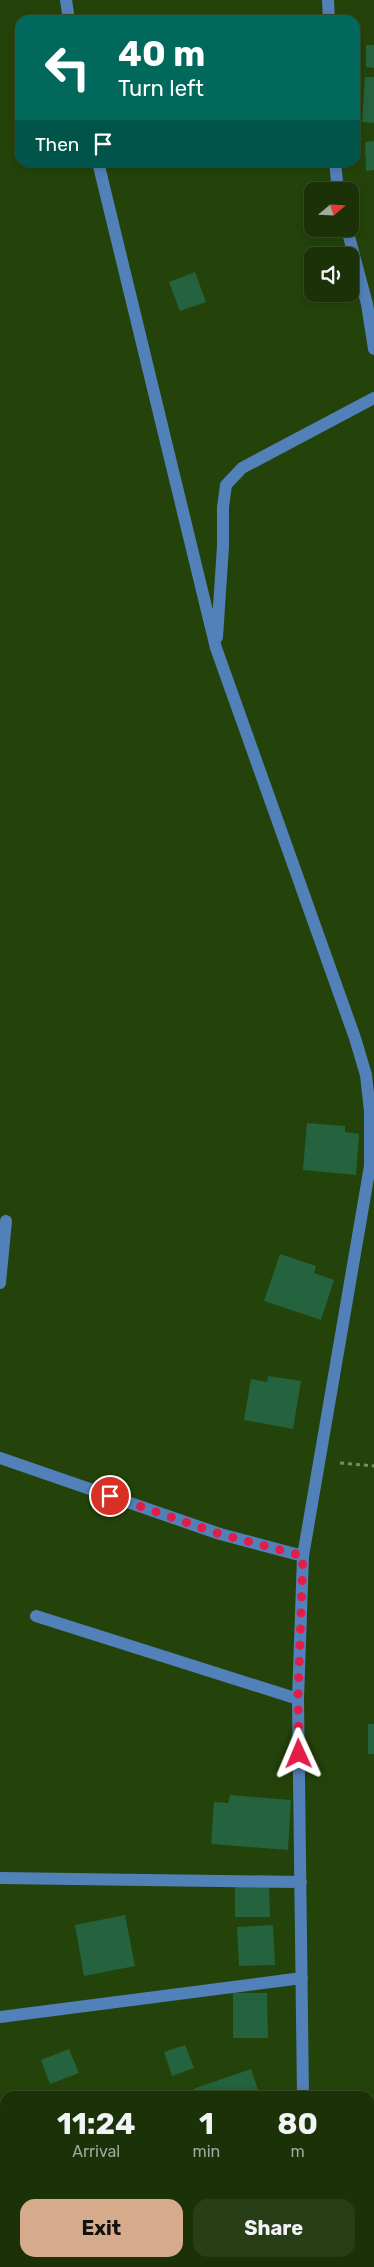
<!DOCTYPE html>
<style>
:root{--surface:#1b3208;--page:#283e16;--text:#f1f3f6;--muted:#a0aa9c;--line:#394d29;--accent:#d6ab8b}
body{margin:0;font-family:Rubik,sans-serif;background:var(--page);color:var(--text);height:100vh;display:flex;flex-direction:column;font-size:19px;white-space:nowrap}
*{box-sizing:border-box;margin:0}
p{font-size:16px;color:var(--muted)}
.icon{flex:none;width:28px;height:28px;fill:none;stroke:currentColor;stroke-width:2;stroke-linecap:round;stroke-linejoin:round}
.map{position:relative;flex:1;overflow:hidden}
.panel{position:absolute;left:0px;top:2091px;width:375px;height:176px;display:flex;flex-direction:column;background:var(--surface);border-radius:15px 15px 0 0;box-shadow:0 2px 8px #0003,0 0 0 1px var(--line)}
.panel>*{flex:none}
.hud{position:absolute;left:15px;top:15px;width:345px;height:152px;border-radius:15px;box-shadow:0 2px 8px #0003,0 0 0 1px var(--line);background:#00695c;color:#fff;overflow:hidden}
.needle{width:32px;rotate:71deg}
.fabs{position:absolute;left:304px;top:182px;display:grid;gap:10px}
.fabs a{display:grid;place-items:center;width:55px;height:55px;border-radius:10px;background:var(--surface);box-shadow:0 2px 8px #0003,0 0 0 1px var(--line);font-size:25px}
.pin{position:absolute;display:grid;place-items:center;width:42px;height:42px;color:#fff;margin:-21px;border:2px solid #fff;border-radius:50%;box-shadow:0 1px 5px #0007}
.me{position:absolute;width:55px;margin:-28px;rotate:359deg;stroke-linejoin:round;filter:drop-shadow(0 0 4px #0008)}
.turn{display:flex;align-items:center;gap:18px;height:105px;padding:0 20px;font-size:22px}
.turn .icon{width:65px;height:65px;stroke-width:2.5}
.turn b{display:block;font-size:35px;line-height:42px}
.then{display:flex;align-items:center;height:48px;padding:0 20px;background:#0003;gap:10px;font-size:19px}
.eta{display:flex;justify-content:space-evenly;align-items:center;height:85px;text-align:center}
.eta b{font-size:30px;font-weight:700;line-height:35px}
.action{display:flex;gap:10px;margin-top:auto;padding:10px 20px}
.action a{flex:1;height:58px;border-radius:15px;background:var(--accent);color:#111;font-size:20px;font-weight:700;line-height:58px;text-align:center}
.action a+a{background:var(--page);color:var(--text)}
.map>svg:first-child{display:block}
</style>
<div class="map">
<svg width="374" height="2267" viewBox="0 0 374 2267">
<rect width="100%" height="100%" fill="#24430a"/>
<path fill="#24633d" d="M 366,45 L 374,45 L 374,68 L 366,67 Z
M 365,77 L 374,77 L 374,123 L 362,122 Z
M 374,141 L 374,170 L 366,171 L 365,142 Z
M 195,272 L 206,302 L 180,311 L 169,282 Z
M 307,1123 L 345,1126 L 345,1132 L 359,1134 L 356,1175 L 303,1170 Z
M 280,1254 L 316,1266 L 314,1273 L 334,1280 L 321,1320 L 264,1301 Z
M 268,1376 L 301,1381 L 293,1429 L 244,1420 L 251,1379 L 267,1382 Z
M 368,1724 L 374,1724 L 374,1754 L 368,1754 Z
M 230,1795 L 291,1800 L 288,1850 L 211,1844 L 214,1802 L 228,1803 Z
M 235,1885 L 269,1885 L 270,1917 L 235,1917 Z
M 125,1915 L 135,1966 L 84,1976 L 75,1925 Z
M 273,1925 L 275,1965 L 239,1966 L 237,1927 Z
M 233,1993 L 267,1993 L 268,2038 L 233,2038 Z
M 185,2045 L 194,2068 L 172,2076 L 164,2052 Z
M 69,2049 L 79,2073 L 50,2084 L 41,2060 Z
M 251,2069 L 260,2096 L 196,2096 L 193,2089 Z"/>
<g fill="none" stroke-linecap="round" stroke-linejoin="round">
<path stroke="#758f61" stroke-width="3" stroke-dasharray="4 4" stroke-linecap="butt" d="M 340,1463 L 374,1466"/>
<path stroke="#5280b8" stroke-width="12" d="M 66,0 L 69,20
M 328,0 L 329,20
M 98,162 L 216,648 L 355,1038 L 366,1075 L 370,1111 L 370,1166 L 303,1556 L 298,1699 L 303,2096
M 335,162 L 338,191
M 347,229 L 367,304 L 374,349
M 217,637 L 223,546 L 223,507 L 226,485 L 242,468 L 374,398
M 0,1283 L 6,1221
M 0,1458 L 220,1534 L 303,1556
M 36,1616 L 298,1699
M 0,1878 L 301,1882
M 0,2017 L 302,1978
M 308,2262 L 308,2267"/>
</g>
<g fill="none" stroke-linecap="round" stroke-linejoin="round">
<path stroke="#e11d48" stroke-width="9" stroke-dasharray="0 16.2" d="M 110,1496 L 220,1534 L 303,1556 L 298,1698 L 299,1754"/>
</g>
</svg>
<div class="fabs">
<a><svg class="needle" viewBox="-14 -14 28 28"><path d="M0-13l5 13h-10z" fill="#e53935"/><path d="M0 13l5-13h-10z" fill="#a0aa9c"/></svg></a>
<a><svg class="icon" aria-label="sound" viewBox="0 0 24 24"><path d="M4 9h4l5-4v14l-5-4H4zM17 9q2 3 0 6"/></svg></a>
</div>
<div class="pin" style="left:110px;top:1496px;background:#d93025"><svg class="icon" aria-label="arrive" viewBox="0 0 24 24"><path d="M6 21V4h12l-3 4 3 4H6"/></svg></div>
<svg class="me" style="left:299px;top:1754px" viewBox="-20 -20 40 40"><path d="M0-17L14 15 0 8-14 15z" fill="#e11d48" stroke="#fff" stroke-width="4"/></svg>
<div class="hud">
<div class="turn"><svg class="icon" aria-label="left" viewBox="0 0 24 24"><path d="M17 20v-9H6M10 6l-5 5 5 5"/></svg><div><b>40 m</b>Turn left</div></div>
<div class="then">Then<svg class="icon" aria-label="arrive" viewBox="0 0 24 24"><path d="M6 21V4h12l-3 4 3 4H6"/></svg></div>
</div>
<section class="panel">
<div class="eta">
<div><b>11:24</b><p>Arrival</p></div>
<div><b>1</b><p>min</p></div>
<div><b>80</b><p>m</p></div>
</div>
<div class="action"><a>Exit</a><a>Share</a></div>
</section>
</div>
